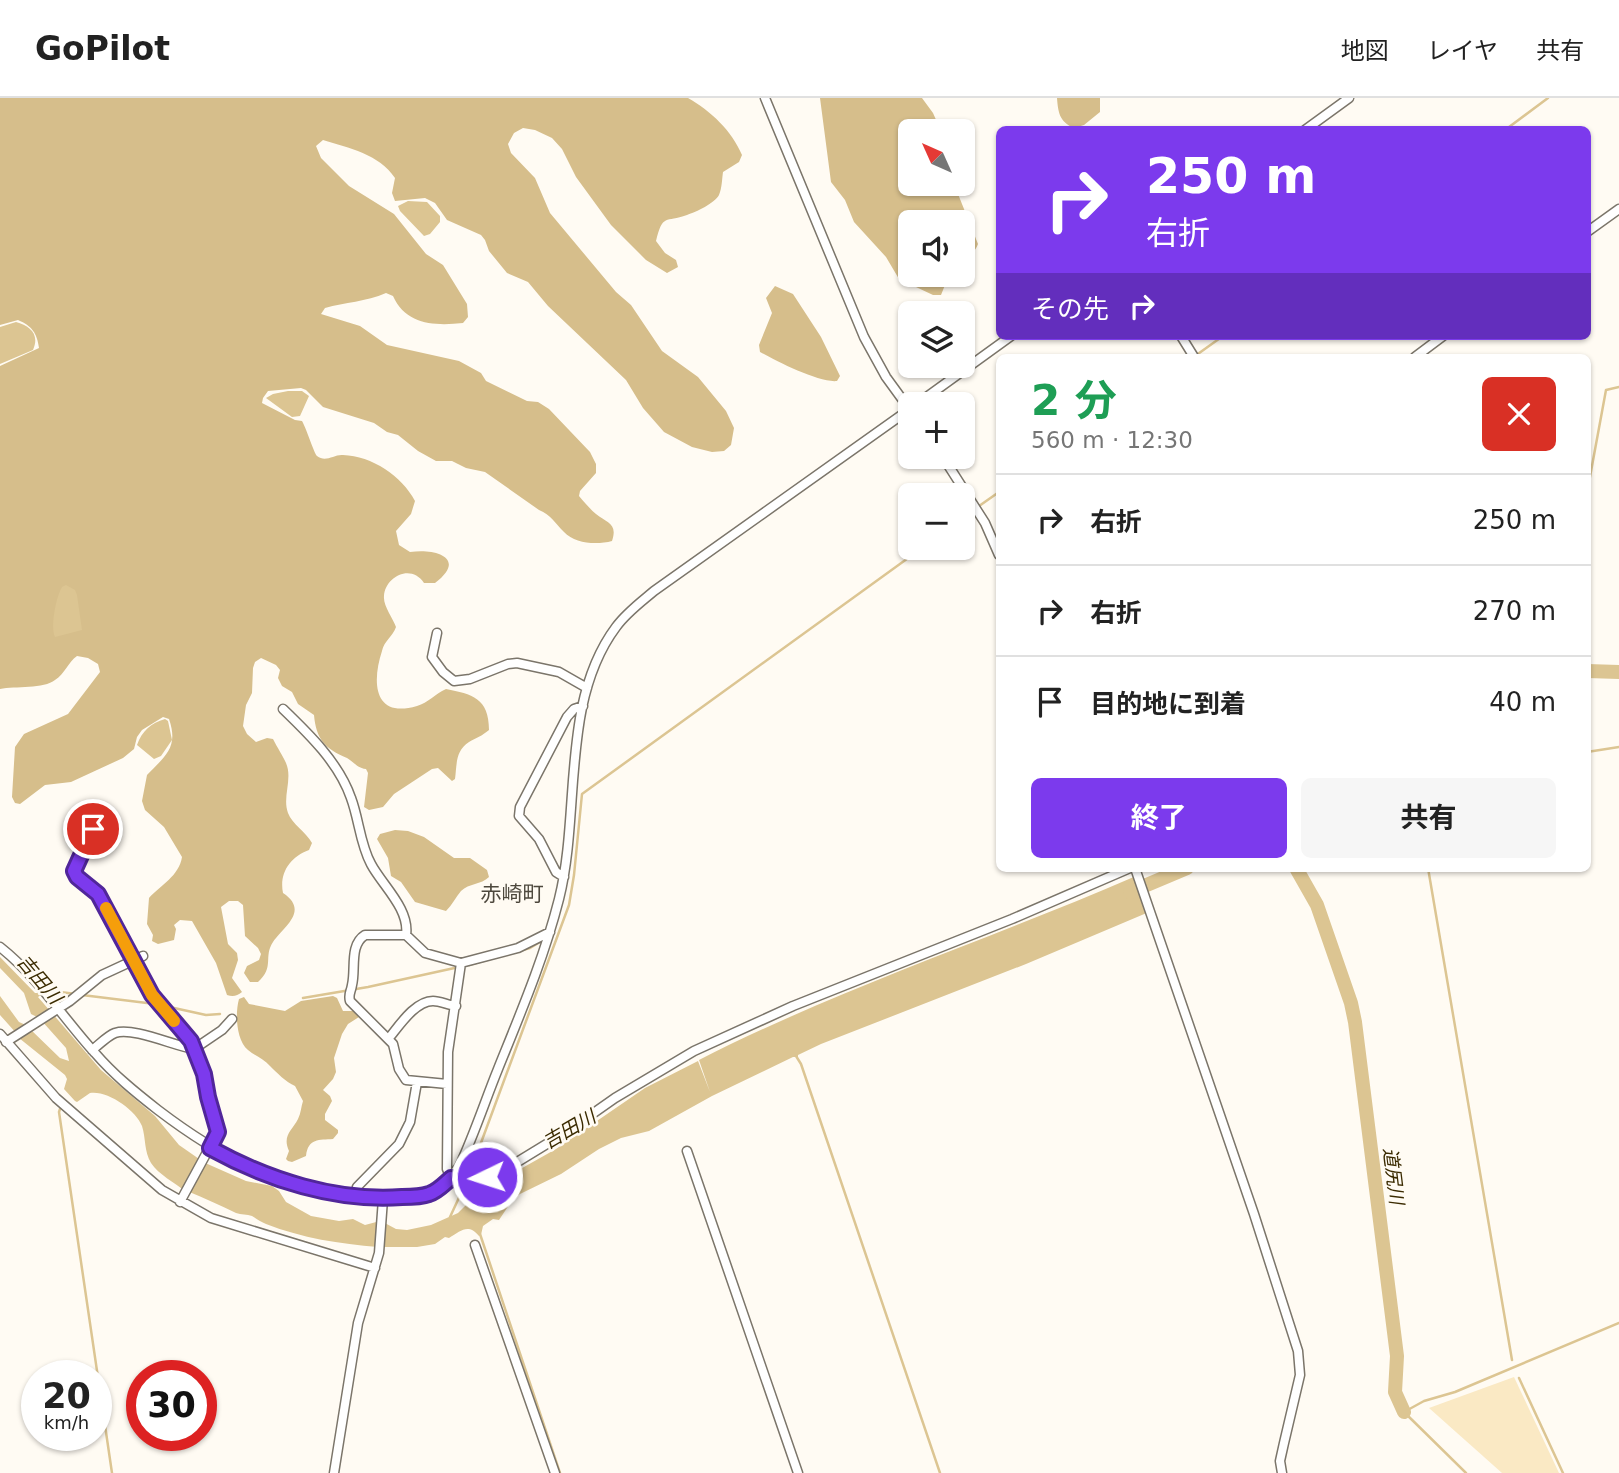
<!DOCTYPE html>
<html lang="ja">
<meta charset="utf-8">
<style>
:root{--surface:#fff;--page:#f6f6f6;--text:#222;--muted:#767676;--line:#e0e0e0;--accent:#7c3aed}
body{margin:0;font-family:"DejaVu Sans","Noto Sans JP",sans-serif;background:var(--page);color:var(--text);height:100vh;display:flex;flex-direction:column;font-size:26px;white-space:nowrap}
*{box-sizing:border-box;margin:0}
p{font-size:23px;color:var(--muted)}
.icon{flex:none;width:38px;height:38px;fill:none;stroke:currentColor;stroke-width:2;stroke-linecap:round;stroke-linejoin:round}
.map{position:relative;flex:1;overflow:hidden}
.side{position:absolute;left:996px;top:256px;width:595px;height:518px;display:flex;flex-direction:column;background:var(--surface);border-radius:10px;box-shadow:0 2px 5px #0004}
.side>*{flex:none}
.guide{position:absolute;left:996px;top:28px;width:595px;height:214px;border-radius:10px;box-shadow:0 2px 5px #0004;background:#7c3aed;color:#fff;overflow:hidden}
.needle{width:46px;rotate:315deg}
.buttons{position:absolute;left:898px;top:21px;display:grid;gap:14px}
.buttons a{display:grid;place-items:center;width:77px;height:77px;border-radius:10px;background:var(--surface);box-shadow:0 2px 5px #0004;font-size:35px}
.speed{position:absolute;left:21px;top:1262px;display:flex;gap:14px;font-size:35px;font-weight:700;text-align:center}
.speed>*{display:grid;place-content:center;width:91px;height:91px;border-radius:50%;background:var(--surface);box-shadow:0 2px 5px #0004;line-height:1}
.speed small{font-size:18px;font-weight:400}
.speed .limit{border:10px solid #d22;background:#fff;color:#111}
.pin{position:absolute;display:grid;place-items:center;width:60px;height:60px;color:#fff;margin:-30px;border:4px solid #fff;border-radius:50%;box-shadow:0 2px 7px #0007}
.me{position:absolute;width:77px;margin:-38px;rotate:266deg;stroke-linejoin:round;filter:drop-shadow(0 0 5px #0008)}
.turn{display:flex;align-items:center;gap:24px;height:147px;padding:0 35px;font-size:32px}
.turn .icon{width:91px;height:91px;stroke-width:2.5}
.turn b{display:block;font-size:49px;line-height:60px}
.then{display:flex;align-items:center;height:66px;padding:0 35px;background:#0003;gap:14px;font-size:26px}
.round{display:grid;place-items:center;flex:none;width:74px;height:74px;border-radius:10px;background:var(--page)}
.headline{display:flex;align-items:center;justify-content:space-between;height:119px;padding:0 35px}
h1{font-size:42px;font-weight:700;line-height:52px;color:#1e9e55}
.primary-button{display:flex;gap:14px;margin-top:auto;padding:14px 35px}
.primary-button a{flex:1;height:80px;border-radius:10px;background:var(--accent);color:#fff;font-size:28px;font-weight:700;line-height:80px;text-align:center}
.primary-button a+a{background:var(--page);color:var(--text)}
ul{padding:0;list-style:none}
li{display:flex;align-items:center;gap:21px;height:91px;padding:0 35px;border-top:2px solid var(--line)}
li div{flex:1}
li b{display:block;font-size:26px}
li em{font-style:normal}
header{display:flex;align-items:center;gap:42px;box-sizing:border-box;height:98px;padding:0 35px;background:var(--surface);border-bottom:2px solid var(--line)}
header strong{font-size:33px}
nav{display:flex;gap:38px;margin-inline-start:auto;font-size:24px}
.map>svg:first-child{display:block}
</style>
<header>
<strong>GoPilot</strong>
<nav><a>地図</a><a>レイヤ</a><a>共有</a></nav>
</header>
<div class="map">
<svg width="1619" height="1375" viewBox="0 0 1619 1375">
<rect width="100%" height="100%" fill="#fffbf3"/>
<path fill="#fae9c4" d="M 1514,1279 L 1559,1375 L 1502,1375 L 1429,1310 Z"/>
<path fill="#d6be8b" d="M 0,0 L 688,0 C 711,13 732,33 742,57 L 739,64 L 723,74 C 722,81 722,90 719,97 C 715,105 696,114 687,117 C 665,125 663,115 656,143 L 665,155 L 676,162 L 678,169 L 667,175 L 646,162 L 611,127 L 576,79 L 562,51 L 552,40 L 535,32 L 523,30 L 514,35 L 508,46 L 511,55 L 535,80 L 550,115 L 616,194 L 631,207 L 662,253 L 698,279 L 726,313 L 734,330 L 731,347 L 724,353 L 712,354 L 692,349 L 664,334 L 643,310 L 626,282 L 548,208 L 528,184 L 507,175 L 489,153 L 485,142 L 481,137 L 447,122 L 435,105 L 425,100 L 395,103 L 392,95 L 395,80 C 379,56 349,50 323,42 L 316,48 L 321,60 L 349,88 L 394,116 L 426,156 L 443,167 L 467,206 L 468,219 L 463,225 C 435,228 406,227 393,198 L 386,195 C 366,204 345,204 325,210 L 321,216 L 360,228 L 387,247 L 459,263 L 481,275 L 486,283 L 527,303 L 538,304 L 549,311 L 590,354 L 596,366 L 596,375 L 580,393 L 579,398 C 584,404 590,411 596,416 C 607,425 618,425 612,443 C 597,447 575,446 564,434 C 555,425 551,417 539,412 L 485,374 L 466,370 L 452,363 L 436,363 L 418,353 L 398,337 L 387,334 L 374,325 L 323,309 L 306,292 L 301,290 L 268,293 L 263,300 L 262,305 L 295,322 L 302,323 C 307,332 314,355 317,358 C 326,365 334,356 343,357 C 372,358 402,378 415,403 L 411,416 L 396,433 L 399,447 L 410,454 C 435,450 468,460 435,485 L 424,485 C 411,465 385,479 384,498 C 383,508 393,520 396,529 C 393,538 384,543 382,553 C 372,583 373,621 417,608 C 428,605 435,596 446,591 C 472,596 489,600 489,632 C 482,638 476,640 469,644 C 455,653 457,667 455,681 L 452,683 L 438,670 L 432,671 L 394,696 L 383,709 L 369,712 L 364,709 L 368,675 L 366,671 C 357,670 354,664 347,660 C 325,651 316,641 314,617 L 298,606 L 292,594 L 282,588 L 278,580 L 280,572 L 276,567 L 261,560 L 255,564 L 253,570 L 252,595 L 246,607 L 243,628 L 247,636 L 256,644 L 267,640 L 273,641 C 277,649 283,658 286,665 C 293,681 282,699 288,715 C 292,726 306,734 312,745 L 309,752 C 290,759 279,775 283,795 C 310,813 283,829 273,844 C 263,859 275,869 258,884 L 250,884 L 244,875 L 247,868 L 259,862 L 261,856 L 258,850 L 245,838 L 243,807 L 238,803 L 229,803 L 221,809 L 228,846 L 237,855 L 238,862 L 232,880 L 242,894 C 237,898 233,899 227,897 L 216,865 L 192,823 L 180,822 L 174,827 L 176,831 L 174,842 L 158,846 L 152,843 L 153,837 L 147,826 L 149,800 C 161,787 179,778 182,759 L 164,729 L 145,712 L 142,703 L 147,677 C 165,658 179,650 169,621 L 163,619 L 142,632 L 137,639 L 134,651 L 123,660 L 71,684 L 45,687 L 20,706 L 15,705 L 12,699 L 15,649 L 24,636 L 68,616 L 100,574 L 98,566 L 88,560 L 77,558 C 68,564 65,576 55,582 C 44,591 15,588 0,591 L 0,268 L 39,250 C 37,235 32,228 18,222 L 0,227 Z
M 820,0 L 922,0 L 933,15 L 941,33 L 910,33 L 910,86 L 954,86 L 978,146 C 975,154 971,157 963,157 L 962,124 L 910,124 L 910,177 L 949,177 L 941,197 L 933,197 L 899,181 L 886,159 L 854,124 L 845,102 L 831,84 Z
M 1057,0 L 1100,0 L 1100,14 L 1084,27 L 1074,30 C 1059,24 1058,13 1057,0 Z
M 775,188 L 793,196 L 821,239 L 840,278 L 837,283 C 819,285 776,263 760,254 L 759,247 L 772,215 L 766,200 Z
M 395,732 L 408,733 L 424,739 L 454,760 L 470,760 L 487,772 L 489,779 C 481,787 469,785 461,793 C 456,799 452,807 446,813 L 415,804 L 401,784 L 391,778 L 388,760 L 377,741 L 380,736 Z
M 333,898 L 337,900 L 343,913 L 357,913 L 359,915 L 359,919 L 348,926 L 342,936 L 334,960 L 336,974 L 333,981 L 323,992 L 330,998 L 332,1003 L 325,1016 L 325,1022 L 338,1032 L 338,1035 L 333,1041 C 319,1042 308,1040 306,1058 L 292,1064 L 288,1063 L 286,1061 L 289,1053 C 282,1037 292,1033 298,1021 C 301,1015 301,1009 303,1003 L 295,988 C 286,984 277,975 270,968 C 264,961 255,958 248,952 C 236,942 235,915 239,901 L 244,899 L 249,906 L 285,913 L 301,903 Z"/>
<path fill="#dcc592" d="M 408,103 L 427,104 L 440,118 L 440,124 L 430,136 L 424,138 L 400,113 L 398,108 Z
M 16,224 C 30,228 40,236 33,252 L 0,266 L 0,229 Z
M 288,293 L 302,293 L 309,298 L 300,318 L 292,319 L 266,300 L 273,296 Z
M 66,487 L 75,492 L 77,497 L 82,532 L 55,539 C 50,529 56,499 62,489 Z
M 165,621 L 168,623 L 172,642 L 161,658 L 154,661 L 137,647 C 142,633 151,625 165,621 Z
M 1136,778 L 1149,814 L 1026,866 L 821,946 L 798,957 L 798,959 L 793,959 L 712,998 L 649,1033 L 621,1040 L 599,1051 L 561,1076 L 520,1096 L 511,1104 L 499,1122 L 493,1121 L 483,1128 L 481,1137 L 479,1138 C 468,1125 461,1133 449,1140 L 445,1139 L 435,1146 L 417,1149 L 381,1149 L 383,1124 L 396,1131 L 407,1132 L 431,1127 L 458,1115 L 478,1095 L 556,1051 L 645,990 L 698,963 L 710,994 L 699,962 C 840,890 991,841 1136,778 Z
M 0,859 L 35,895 L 38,895 L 41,897 L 38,899 L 50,913 L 39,920 L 31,916 L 24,895 L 0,870 Z
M 0,898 L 19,924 L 28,928 L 17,936 L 0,917 Z
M 52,915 L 101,972 L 155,1018 L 179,1047 L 202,1063 L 185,1093 C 175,1085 158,1076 151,1065 C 144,1053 146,1041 142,1028 C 136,1012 107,992 90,995 L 77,1004 L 75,1003 L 64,991 L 67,981 L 65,977 L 19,940 L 18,937 L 29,930 L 60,960 L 69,963 L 66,950 L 41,922 Z
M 203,1064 L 246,1083 L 272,1088 L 279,1093 L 286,1104 L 311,1118 L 339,1123 L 353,1121 L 365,1127 L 380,1123 L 378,1149 C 340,1146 302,1140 266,1126 C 261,1124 257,1121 252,1118 C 247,1116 241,1117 236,1115 C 220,1107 204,1100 187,1093 Z"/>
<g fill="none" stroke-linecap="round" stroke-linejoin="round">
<path stroke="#dcc592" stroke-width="2.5" d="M 1505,32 L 1548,0
M 1195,258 L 1223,238
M 1587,395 L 1606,292 L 1619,289
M 962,420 L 999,394
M 1587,654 L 1619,649
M 1428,770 L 1512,1262
M 469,867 L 530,850 L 545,841
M 52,893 L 76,896
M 82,897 L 155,906
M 303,900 L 368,889 L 459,869
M 165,908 L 206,917 L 220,916
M 796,958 L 801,966 L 940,1375
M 61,1008 L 59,1014 L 112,1375
M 468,1080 L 569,807 L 574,777 L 582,696 L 922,450
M 450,1119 L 463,1091
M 480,1136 L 560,1375
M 1519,1280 L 1563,1375
M 1466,1375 L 1404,1314 L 1424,1303 L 1455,1294 L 1619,1225"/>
<path stroke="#dcc592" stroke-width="14" d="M 1587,573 L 1619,574
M 1296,770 L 1317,807 L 1351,905 L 1355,924 L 1397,1258 L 1395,1294 L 1404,1314
M 1130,794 L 1187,770"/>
<defs>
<path id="minor" d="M 765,0 L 864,239 L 886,279 L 910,312
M 1305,32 L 1349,0
M 1587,134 L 1619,111
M 1181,238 L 1194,259
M 1415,259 L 1443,238
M 917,306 L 1011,238
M 943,359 L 985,425 L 999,457
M 437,535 L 432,559 L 443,574 L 454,583 L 470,581 L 508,566 L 517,565 L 559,574 L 587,590
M 283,611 C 309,636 339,665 351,700 C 359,721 360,746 371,766 C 382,787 410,811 406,837
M 93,731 L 74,773 L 75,776 L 98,796 L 152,897 L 191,943 L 204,976 L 208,999 L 218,1034 L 180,1104
M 1135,770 L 1254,1116 L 1298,1253 L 1300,1277 L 1284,1345 L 1280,1363 L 1282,1375
M 564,779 L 556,774 L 539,741 L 519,718 L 520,709 L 567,619 L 574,611 L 583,608
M 0,849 C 38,879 63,920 95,955 C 114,977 135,994 158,1012 C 221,1060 274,1087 354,1098 C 397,1104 431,1105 459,1069 C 474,1037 485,1003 498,971 C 521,914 544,860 559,801 C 581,714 560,604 616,529 C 626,515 641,504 654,493 L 910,311
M 0,936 L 56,1000 L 162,1092 L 211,1120 L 375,1170
M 389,940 C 399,928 415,903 433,903 C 440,903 448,907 456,908
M 6,944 L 70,903 L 102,877 L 143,858
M 92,952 C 99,947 107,938 115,935 C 134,929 174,948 194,951 L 222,932 L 232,921
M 447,986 L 406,982 L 399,971 L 393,946 L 350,903 C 348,896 351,894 352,887 C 356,871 349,847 365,837 L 406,837 L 425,855 L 461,865
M 687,1053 L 798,1375
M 451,1080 L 472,1085 L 514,1066 L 568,1033 L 615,1000 L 694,953 L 793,908 L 1012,821 L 1130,770
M 451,1080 L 447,1071 L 448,954 L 461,865 L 518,850 L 550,834
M 355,1098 L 357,1089 L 399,1046 L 410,1024 L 417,984
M 475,1147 L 555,1375
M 334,1375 L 358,1225 L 379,1155 L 383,1101"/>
</defs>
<use href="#minor" stroke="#7b756a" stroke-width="11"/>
<use href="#minor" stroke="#fff" stroke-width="8"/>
</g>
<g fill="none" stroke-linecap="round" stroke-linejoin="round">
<defs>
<path id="route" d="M 93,731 L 74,773 L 77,779 L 98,796 L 152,897 L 191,943 L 204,976 L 208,999 L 218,1034 L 210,1050 C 268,1082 336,1104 402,1099 C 411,1099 421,1099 429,1096 C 438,1093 444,1086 451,1080 L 468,1085 L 487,1079"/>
</defs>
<use href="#route" stroke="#51269a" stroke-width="18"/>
<use href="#route" stroke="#7c3aed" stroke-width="12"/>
<path stroke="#f59e0b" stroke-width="12" d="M 106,810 L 152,897 L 174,923"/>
</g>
<g text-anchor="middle" stroke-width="5" stroke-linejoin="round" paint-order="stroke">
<g font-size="19" font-style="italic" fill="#3b2b00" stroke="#fffbf3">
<text transform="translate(40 881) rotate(50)" y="7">吉田川</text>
<text transform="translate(569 1031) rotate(-30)" y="7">吉田川</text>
<text transform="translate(1394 1078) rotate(83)" y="7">道尻川</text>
</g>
<g font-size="21" fill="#4d483d" stroke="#fffbf3">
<text x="512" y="803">赤崎町</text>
</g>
</g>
</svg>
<div class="buttons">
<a><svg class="needle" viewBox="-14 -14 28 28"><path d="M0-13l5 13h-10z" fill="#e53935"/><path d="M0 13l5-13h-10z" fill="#767676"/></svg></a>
<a><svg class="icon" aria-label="sound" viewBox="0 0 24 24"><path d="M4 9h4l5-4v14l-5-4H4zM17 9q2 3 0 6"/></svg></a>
<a><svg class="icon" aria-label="layers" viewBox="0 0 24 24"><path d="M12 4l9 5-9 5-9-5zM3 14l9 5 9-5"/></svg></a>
<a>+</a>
<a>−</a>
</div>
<div class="speed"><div>20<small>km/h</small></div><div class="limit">30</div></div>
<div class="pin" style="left:93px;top:731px;background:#d93025"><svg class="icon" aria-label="arrive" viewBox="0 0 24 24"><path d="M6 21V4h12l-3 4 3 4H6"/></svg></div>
<svg class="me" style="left:487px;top:1079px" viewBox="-20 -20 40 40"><circle r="17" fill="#7c3aed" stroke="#fff" stroke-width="3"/><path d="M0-11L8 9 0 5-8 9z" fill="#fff"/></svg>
<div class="guide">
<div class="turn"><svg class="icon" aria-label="right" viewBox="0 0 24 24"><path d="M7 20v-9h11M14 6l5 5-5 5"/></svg><div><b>250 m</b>右折</div></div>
<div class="then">その先<svg class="icon" aria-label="right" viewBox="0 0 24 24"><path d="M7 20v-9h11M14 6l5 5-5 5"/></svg></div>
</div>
<section class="side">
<div class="headline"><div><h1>2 分</h1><p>560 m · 12:30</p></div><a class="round" style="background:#d93025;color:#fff"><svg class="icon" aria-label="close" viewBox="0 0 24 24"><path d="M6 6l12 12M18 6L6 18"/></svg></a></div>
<ul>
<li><svg class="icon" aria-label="right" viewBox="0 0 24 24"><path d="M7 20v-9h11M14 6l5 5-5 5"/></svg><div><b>右折</b></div><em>250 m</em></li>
<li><svg class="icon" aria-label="right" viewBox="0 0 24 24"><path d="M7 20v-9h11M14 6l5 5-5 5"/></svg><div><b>右折</b></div><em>270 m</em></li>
<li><svg class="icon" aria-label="arrive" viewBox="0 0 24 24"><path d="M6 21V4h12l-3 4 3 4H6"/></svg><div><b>目的地に到着</b></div><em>40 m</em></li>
</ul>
<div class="primary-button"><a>終了</a><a>共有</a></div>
</section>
</div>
